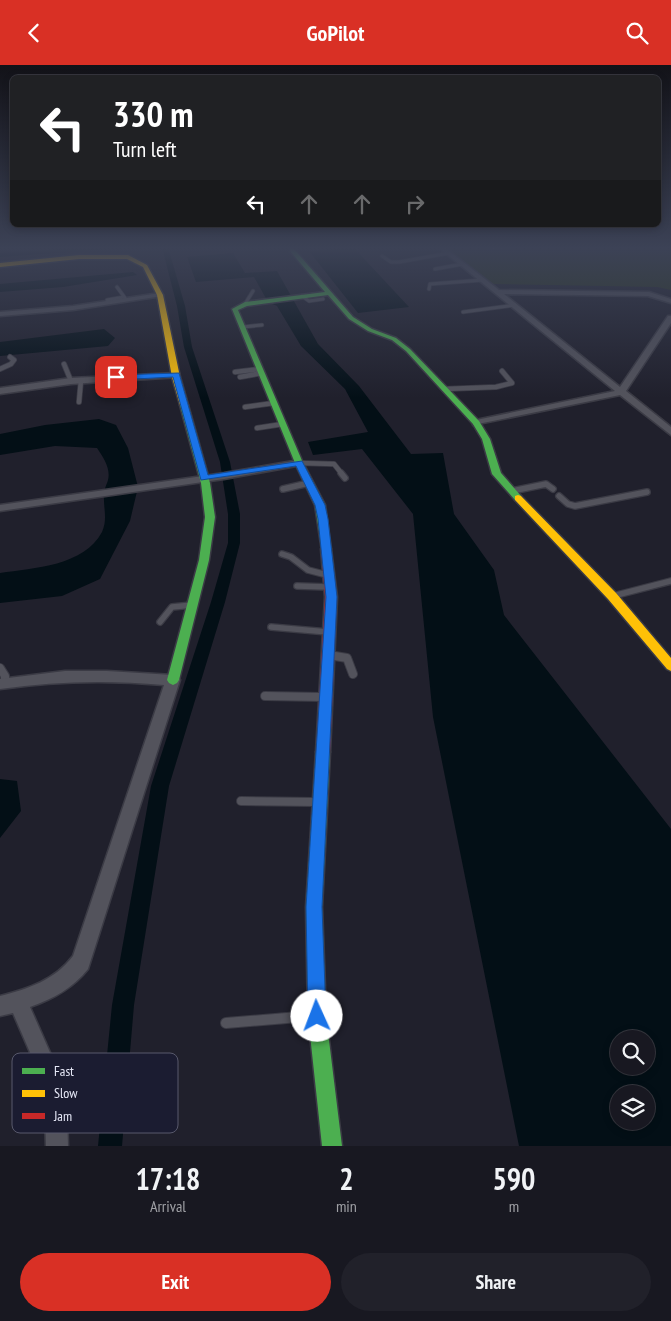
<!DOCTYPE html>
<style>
:root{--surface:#181821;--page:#21212a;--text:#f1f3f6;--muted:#9fa0a5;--line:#36373f;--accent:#d93025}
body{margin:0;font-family:"PT Sans Narrow",sans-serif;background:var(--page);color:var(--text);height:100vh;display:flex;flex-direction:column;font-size:19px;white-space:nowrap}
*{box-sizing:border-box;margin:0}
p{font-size:16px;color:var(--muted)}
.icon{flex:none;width:28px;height:28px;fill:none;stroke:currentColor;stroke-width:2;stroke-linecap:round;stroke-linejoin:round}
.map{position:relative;height:1081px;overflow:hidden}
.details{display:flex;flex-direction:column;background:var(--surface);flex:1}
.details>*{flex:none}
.top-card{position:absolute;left:10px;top:10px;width:651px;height:152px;border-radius:8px;box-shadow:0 2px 8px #0003,0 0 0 1px var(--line);background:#202124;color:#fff;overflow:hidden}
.fabs{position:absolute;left:610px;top:965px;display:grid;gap:10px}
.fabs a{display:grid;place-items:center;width:45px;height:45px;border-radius:50%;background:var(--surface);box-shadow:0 2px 8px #0003,0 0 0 1px var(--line);font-size:25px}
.pin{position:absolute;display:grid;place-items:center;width:42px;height:42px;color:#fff;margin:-21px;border-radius:10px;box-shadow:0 2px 8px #0006}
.me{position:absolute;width:55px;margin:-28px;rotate:358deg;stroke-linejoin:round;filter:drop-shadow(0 0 4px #0008)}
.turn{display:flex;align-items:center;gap:18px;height:105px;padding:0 20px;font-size:22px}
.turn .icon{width:65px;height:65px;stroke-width:2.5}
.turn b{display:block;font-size:35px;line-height:42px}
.lanes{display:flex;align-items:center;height:48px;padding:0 20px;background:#0003;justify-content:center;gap:25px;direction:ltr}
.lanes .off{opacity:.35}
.eta{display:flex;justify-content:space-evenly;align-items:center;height:85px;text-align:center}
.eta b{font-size:30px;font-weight:800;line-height:35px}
.button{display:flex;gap:10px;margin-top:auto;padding:10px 20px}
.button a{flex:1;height:58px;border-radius:30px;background:var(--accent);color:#fff;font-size:20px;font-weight:800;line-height:58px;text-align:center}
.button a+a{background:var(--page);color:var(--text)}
header{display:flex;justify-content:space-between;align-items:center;height:65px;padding:0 20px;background:var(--accent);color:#fff;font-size:22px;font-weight:800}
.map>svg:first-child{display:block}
</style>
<header><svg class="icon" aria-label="back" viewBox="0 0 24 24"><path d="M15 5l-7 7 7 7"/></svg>GoPilot<svg class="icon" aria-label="search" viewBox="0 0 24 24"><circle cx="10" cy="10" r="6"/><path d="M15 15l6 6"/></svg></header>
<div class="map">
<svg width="671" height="1081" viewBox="0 0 671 1081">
<rect width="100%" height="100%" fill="#20202c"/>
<path fill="#2a361c" d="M 449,182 L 671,182 L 671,225 L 657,222 L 492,219 L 451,188 Z"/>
<path fill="#030f16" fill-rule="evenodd" d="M 354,183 L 409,242 L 358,248 L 309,186 Z
M 233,188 L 245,208 L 277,206 L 318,279 L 359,321 L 411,389 L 443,388 L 454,449 L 494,505 L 504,550 L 671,764 L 671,1081 L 519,1081 L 433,652 L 413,449 L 362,384 L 313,390 L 308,377 L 368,367 L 345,324 L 301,281 L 277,241 L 268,237 L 254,212 L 196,217 L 187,192 ZM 619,974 L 646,974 L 646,1001 L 619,1001 ZM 619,1029 L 646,1029 L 646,1056 L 619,1056 Z
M 133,207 L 137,210 L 63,222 L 0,227 L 0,219 Z
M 104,264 L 115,273 L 108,281 L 0,291 L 0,277 Z
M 99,354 L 116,360 L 128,383 L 138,422 L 130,456 L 100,514 L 62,531 L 0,538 L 0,508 C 34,503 84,501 102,467 C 108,454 103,442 104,429 C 104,424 107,419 108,415 C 111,403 103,392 97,383 L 55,381 L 0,390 L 0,369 L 45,360 Z
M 0,714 L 17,716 L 21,746 L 0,773 Z"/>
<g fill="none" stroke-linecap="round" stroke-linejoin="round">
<path fill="#030f16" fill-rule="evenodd" d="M 89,182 L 114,182 L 111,184 L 0,192 L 0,188 Z
M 162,182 L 168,182 L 185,241 L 192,282 L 230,397 L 240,449 L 240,478 L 225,537 L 169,721 L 134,940 L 122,1081 L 98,1081 L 112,940 L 151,721 L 211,537 L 228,478 L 228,449 L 220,397 L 184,282 L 177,241 Z"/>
<defs>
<path id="lane-far4" d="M 488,183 L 505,182
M 382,191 L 391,197 L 399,197 L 449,188
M 435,204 L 463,199
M 117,222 L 125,233
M 429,224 L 430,219 L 483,215
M 302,231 L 309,236 L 323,234
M 107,235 L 124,232
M 245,239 L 253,226
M 463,247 L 515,240
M 243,262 L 262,260"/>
<path id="lane-far3" d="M 64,299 L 71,316
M 0,304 L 11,299 L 14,295 L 10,292
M 235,307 L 260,304
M 240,312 L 262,308
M 444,324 L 496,322 L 512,318 L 502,306
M 79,337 L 81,315
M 245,342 L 274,338
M 257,363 L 283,359
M 299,398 L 334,399 L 342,409"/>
<path id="lane-far2" d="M 341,408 L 345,413
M 283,424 L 309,418
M 512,426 L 546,419 L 553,424
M 559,431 L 568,439 L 575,441 L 647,427
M 282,489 L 291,492 L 308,505 L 327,510
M 297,521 L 328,522
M 613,531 L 671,516
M 160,557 L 172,542 L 192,540
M 271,562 L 328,567"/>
<path id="lane-far1" d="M 329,590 L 347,593 L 353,609
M 0,603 L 5,611 L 5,618
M 265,631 L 322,632
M 241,736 L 315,737"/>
<path id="lane" d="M 226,958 L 311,951"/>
<path id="street" d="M 438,182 L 444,182 L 499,225 L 649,227 L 671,234 L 671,238 L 648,231 L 504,229 L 620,322 L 668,251 L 671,251 L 671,258 L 626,326 L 671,362 L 671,370 L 620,330 L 473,360 L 473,356 L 476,355 L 615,326 Z
M 160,228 L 163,230 L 162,231 L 73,245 L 0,251 L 0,247 L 73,241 Z
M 176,308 L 179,308 L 179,312 L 71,319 L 0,329 L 0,323 L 71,313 Z
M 299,395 L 302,396 L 302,400 L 224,414 L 0,446 L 0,440 L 224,408 Z
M 65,606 L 107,606 L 173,610 L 178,611 L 180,615 L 88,904 C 73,923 53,934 30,942 L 52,992 L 67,1049 L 68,1081 L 46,1081 L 45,1049 L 32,992 L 13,948 L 0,951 L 0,931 C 28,924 55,915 73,891 L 164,620 C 109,615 55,616 0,624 L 0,614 Z"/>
<path id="fast" d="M 290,184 L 294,184 L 353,252 L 372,264 L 396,273 L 410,284 L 479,356 L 490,374 L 501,408 L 521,431 L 521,435 L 515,435 L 492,409 L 482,374 L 473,359 L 406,286 L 392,275 L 368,266 L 349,254 L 328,230 L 247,241 L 238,245 L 303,398 L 325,440 L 331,484 L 330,486 L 322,486 L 315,440 L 295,398 L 232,244 L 245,237 L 325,227 L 290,186 Z
M 181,338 L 188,340 L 210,418 L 215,452 L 209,495 L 179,615 L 177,618 L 173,620 L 169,618 L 167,615 L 199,495 L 205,452 L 201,418 L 180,340 Z
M 323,681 L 328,683 L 330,687 L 322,842 L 326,951 L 342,1081 L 322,1081 L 308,951 L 306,842 L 316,687 L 318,683 Z"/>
<path id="slow" d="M 79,190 L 128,190 L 147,200 L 163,230 L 180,312 L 188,340 L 187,342 L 180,340 L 172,312 L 157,230 L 143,202 L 127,194 L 79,194 L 0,202 L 0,198 Z
M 518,430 L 521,431 L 616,528 L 671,593 L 671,606 L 667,604 L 608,534 L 515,435 L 515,431 Z"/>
<path id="jam" d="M 326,481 L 331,484 L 337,532 L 330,687 L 328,691 L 323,693 L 318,691 L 316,687 L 325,532 L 321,484 Z"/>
</defs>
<use href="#lane-far4" stroke="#3b3b45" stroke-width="4.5"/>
<use href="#lane-far3" stroke="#3b3b45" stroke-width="6"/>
<use href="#lane-far2" stroke="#3b3b45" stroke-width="8"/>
<use href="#lane-far1" stroke="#3b3b45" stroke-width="10"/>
<use href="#lane" stroke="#3b3b45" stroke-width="12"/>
<use href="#street" stroke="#3b3b45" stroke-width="3"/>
<use href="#fast" stroke="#3b3b45" stroke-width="3"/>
<use href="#slow" stroke="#3b3b45" stroke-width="3"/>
<use href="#jam" stroke="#3b3b45" stroke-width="3"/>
<path stroke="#56565f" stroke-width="1" stroke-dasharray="0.5 2" stroke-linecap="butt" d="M 0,182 L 7,182"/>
<use href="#lane-far4" stroke="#53535c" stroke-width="3"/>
<use href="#lane-far3" stroke="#53535c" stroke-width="4.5"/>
<use href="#lane-far2" stroke="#53535c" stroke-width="5.5"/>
<use href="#lane-far1" stroke="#53535c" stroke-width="8"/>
<use href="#lane" stroke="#53535c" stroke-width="10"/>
<use href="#street" fill="#53535c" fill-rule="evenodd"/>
<use href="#fast" fill="#4caf50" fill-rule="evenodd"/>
<use href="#slow" fill="#ffc107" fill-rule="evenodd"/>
<use href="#jam" fill="#c62828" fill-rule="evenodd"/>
</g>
<linearGradient id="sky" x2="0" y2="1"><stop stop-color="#121218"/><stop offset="0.55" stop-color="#3c4256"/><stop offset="1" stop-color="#3c4256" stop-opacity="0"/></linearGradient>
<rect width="671" height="333" fill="url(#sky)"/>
<path fill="#1a73e8" stroke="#114b97" d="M 179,308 L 208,410 L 302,396 L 325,440 L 328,454 L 337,532 L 322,842 L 326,951 L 323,957 L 317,960 L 311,957 L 308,951 L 306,842 L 326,532 L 318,454 L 315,440 L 296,401 L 201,415 L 173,312 L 116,315 L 112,312 L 116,310 Z"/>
<rect x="12" y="988" width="166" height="80" rx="8" fill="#1b1c31" stroke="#58596c" stroke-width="1"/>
<rect x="22" y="1003" width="23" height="6" fill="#4caf50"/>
<rect x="22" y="1025" width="23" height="7" fill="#ffc107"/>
<rect x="22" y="1048" width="23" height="6" fill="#c62828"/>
<g font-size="14" fill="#e6e8f7">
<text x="54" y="1011">Fast</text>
<text x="54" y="1033">Slow</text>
<text x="54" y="1056">Jam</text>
</g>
</svg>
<div class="fabs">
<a><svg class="icon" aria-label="search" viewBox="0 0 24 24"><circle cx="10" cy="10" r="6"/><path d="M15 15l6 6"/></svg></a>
<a><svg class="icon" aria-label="layers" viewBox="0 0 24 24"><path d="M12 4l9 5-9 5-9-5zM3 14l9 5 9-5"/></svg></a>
</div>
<div class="pin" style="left:116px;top:312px;background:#d93025"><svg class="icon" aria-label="arrive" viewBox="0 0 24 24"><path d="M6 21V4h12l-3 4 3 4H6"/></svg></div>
<svg class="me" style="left:317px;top:951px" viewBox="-20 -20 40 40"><circle r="19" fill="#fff"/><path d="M0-13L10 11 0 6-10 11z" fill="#1a73e8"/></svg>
<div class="top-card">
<div class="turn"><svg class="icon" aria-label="left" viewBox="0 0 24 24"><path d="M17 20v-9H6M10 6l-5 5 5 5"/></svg><div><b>330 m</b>Turn left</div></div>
<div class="lanes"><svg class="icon" aria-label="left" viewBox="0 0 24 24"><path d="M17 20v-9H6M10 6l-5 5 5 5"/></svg><svg class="icon off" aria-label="ahead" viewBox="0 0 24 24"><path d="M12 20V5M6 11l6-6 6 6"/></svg><svg class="icon off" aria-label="ahead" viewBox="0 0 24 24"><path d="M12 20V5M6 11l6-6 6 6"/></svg><svg class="icon off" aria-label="right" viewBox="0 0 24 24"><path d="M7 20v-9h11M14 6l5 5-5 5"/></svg></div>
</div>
</div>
<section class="details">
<div class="eta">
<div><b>17:18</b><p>Arrival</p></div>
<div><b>2</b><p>min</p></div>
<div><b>590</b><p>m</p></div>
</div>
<div class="button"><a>Exit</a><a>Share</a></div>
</section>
